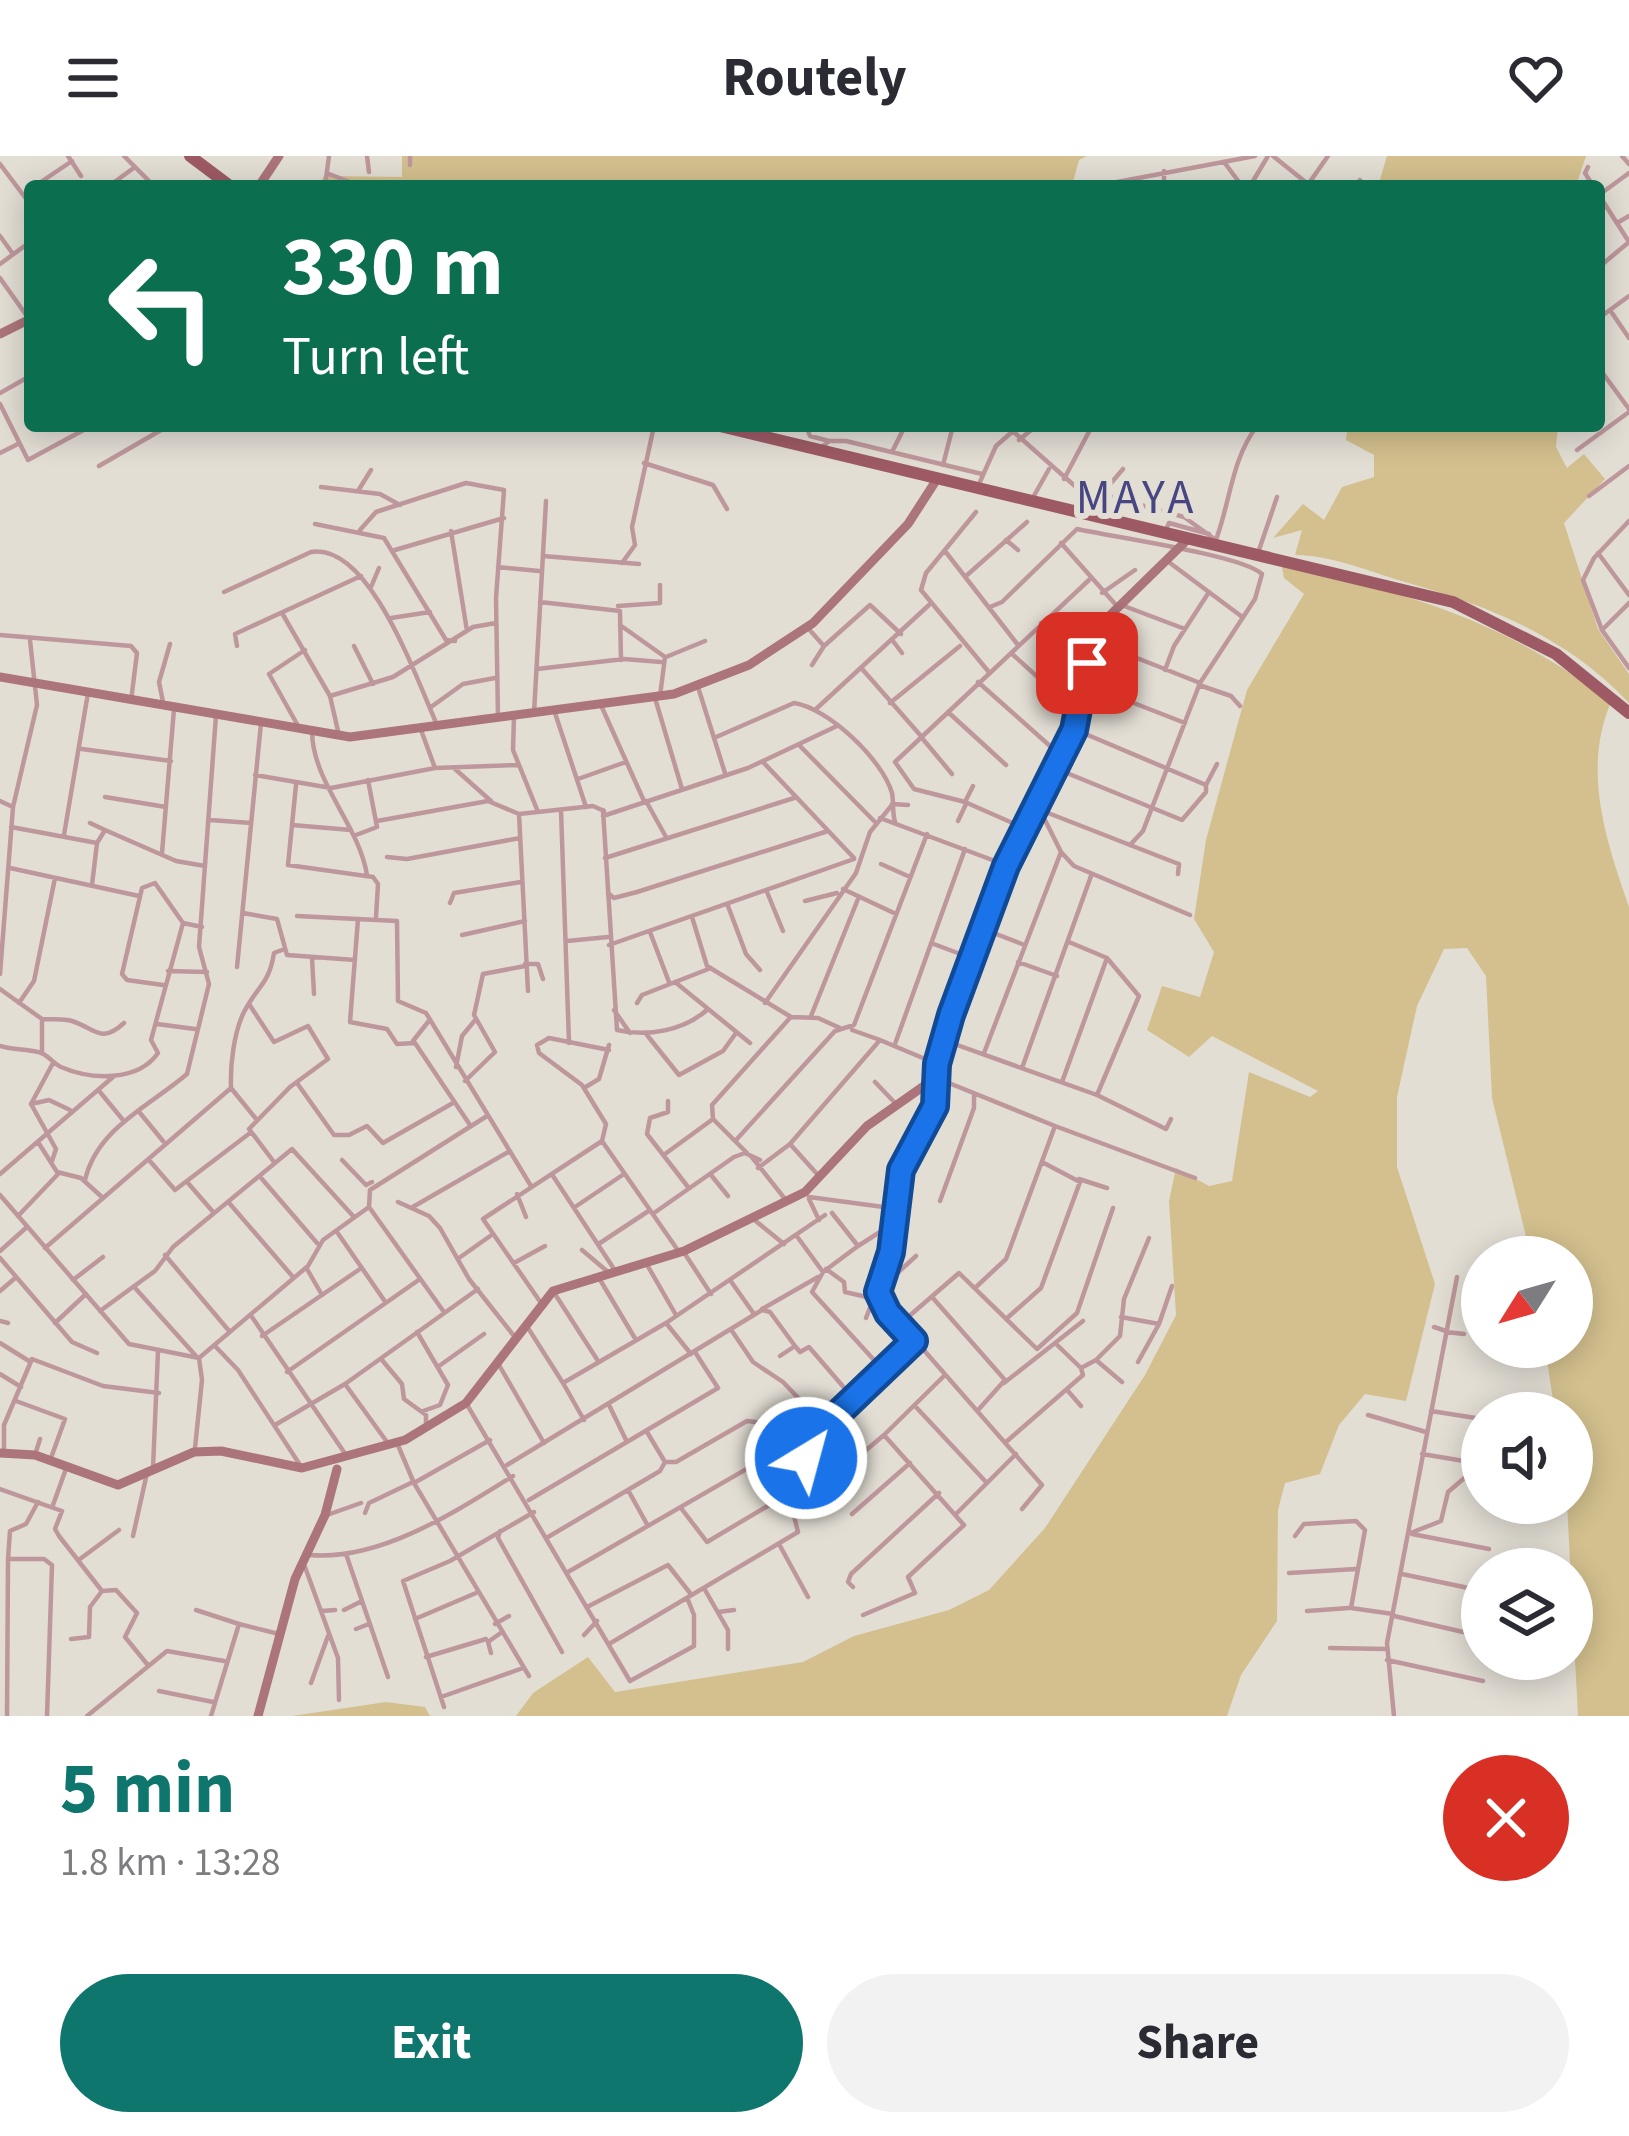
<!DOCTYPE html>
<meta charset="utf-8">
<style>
:root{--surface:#fff;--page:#f2f2f3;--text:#2b2b33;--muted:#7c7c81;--accent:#0f766e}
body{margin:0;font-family:"Source Sans 3",sans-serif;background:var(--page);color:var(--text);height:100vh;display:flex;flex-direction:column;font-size:45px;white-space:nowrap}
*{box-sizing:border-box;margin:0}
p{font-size:39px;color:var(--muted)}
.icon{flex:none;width:66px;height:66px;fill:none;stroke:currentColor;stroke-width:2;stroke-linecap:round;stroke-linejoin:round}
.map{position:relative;height:1560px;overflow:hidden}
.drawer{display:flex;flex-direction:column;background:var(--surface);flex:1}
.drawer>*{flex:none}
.hud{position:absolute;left:24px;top:24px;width:1581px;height:252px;border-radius:12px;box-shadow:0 6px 30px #0003;background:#0b6e4f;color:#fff;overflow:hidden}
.needle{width:78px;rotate:233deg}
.buttons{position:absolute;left:1461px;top:1080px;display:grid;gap:24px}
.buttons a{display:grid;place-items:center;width:132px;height:132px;border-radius:50%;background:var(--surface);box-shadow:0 6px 30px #0003;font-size:60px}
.pin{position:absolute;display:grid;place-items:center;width:102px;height:102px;color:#fff;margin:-51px;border-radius:24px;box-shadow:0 6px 18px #0006}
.me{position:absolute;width:132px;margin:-66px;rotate:37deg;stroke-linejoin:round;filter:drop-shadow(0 0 9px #0008)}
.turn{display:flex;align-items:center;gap:42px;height:252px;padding:0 60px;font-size:54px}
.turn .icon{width:156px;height:156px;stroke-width:2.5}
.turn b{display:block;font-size:84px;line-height:102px}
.round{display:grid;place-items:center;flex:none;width:126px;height:126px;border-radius:63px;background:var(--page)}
.head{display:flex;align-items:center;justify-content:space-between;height:204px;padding:0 60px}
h1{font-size:72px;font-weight:700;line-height:90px;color:var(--accent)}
.cta{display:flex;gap:24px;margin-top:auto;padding:24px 60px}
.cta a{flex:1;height:138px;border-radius:72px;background:var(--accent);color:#fff;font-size:48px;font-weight:700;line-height:138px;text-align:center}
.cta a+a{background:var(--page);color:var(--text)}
header{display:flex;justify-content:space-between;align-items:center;height:156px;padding:0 60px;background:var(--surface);font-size:54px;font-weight:700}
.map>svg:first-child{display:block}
</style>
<header><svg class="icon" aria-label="menu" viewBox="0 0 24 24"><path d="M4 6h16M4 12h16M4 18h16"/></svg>Routely<svg class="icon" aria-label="heart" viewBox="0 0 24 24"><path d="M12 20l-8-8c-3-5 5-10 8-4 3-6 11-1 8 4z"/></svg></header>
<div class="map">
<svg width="1629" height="1560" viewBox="0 0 1629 1560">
<rect width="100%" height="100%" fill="#e2ded4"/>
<path fill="#d3c08e" d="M 402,0 L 1087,0 L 1079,4 L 1072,30 L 318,30 L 324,20 L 402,21 Z
M 1387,0 L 1586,0 L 1576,30 L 1378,30 Z
M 1348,270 L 1558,270 L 1556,291 L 1567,312 L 1584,298 L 1605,323 L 1564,367 L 1598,473 L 1629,518 L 1629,547 C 1569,483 1494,452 1412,428 C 1371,417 1338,400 1295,399 L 1302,374 L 1273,382 L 1303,348 L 1324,364 L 1342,331 L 1374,321 L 1374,299 L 1346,284 Z
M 1281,406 C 1416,442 1497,460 1611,546 C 1582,614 1606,684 1629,751 L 1629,1560 L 1578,1560 L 1567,1347 L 1572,1347 L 1572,1257 L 1555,1257 L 1545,1191 L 1572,1191 L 1572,1101 L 1531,1101 L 1492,942 L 1486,820 L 1467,792 L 1444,793 L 1417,850 L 1397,941 L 1397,1011 L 1435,1128 L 1406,1245 L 1365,1238 L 1339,1269 L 1320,1318 L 1285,1327 L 1278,1354 L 1277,1465 L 1241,1519 L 1227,1560 L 516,1560 L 533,1537 L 588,1501 L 615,1536 L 803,1506 L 854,1480 L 949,1454 L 989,1434 L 1045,1372 L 1145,1219 L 1176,1159 L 1169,1045 L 1176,1012 L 1209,1030 L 1232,1025 L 1249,916 L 1310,941 L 1318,935 L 1212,880 L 1189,901 L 1147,874 L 1162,830 L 1200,841 L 1214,796 L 1194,763 L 1206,684 L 1247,534 L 1304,438 L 1284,422 Z
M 386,1546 L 425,1551 L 430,1560 L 292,1560 Z"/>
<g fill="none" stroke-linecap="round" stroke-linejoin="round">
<path stroke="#be979c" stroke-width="4.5" d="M 68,0 L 81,20
M 124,0 L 154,30
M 367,0 L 369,16
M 1273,0 L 1308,28
M 1622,0 L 1629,8
M 1224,6 L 1242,30
M 0,8 L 30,48
M 410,9 L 410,0
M 1588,11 L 1585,17 L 1593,30
M 1164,15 L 1164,30
M 329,18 L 358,29
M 35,30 L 72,5
M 109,30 L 135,11
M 325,30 L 329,0
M 1096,30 L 1255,0
M 1250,30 L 1268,0
M 1307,30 L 1328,0
M 1356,30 L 1360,24
M 1617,67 L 1629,60
M 0,80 L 13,98
M 0,108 L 30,86
M 1599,111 L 1629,86 L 1599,39 L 1629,17
M 0,122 L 29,163
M 1612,157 L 1629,182
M 1599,162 L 1629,140
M 1599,212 L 1629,253
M 0,237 L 30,220
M 0,248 L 28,304 L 91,270
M 806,270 L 810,280 L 829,285
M 1007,270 L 1076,331 L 1184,361 L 1220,387
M 1019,284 L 1036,270
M 821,292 L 829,285 L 846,285 L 982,318
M 1577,294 L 1629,256
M 892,296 L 905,270
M 0,297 L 18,288
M 644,307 L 713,329 L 727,353
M 943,309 L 953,270
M 99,310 L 168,270
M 1064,323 L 1092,270
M 979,328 L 996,290 L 1012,276
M 321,331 L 380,338 L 400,349
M 358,335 L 371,314
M 1100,340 L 1123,313
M 1589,340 L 1629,310
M 1031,345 L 1049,313
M 976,356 L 926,417 L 921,434 L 988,515
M 1629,365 L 1594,402 L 1583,424 L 1602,474 L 1629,512
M 315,368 L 384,382 L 446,484 L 455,485
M 360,374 L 376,356 L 466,327 L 504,334 L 496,442 L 498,562
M 451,375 L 467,475
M 1165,376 L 1169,367 L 1209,378
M 1217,381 C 1231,341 1232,303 1257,270
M 1006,384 L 1018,394
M 1061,387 L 1116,449
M 395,394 L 504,362
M 945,395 L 1018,489
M 1258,397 L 1277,341
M 1598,397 L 1629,439
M 543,400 L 639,408
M 622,407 L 635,389 L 632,371 L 654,270
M 1170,407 L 1241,460
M 498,411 L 539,415
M 966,420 L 1027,366
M 371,431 L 379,412
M 224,436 L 311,396 C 371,386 418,528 438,571
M 1102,437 L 1135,414
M 540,446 L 620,455
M 618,450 L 660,447 L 660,429
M 1124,450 L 1185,473
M 990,451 L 1002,446 L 1077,373 C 1113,381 1242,399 1262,418 L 1255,443 L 1200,527 L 1143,675 L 1130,689
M 620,456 L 621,504
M 282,457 L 330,540 L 338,575
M 391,462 L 430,456
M 1041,467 L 1087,507
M 620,469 L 665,501 L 660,540
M 807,471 L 823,489
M 1602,474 L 1629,447
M 0,479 L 131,490 L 137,497 L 131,545
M 893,485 L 902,497
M 1094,485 L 1200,527
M 237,490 L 235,478 L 361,420
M 354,490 L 373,528
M 1011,497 L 1074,554
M 666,501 L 705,485
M 812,509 L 824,490 L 870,449 L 901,478
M 537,513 L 624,503 L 661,506
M 863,514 L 921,580
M 1165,514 L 1174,490 L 1209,436
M 978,526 L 1059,598
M 1085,528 L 1185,567
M 1199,529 L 1231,540 L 1240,550
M 698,531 L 725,617
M 1110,539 L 1120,520
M 330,540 L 393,521 L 473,471 L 496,467
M 655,542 L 682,633
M 163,546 L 159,526 L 170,488
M 600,547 L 644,645
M 890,547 L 960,490
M 431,551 L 463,528 L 495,522
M 816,553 L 929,449
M 554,554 L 586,651
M 948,556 L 1006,609
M 534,557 L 546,345
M 514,560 L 513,594 L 538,656
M 297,568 L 269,518 L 305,494
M 421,574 L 435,612
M 312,576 C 313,627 359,669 367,719
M 714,582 L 794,547 C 828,552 882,603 892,637 C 894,647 892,656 895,666
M 922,582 L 952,618
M 800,590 L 875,666
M 82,593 L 171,605
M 763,606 L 854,702
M 455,613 L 491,645
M 1057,613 L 1182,664 L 1206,636 L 1206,629 L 1076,574
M 255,619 L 331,632 L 435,612 L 518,609
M 578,623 L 626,606
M 296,629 L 288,709 L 373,721 L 378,728 L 376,761
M 1206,629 L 1217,608
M 105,641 L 166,651
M 0,645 L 13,651
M 646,645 L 666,681
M 965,646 L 973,630
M 892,648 L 908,649
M 561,654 L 569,887
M 603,654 L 617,874 C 647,881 684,875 708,853
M 1040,654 L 1061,696 L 1074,710 L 1190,759
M 1043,655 L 1171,705 L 1179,708 L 1178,718
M 519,658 L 528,835
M 603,660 L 748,612 L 837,570
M 880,662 L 1003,708
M 210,664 L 251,667
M 377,665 L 488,645 L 519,658 L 593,650 L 604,655
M 958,665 L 966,648
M 90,667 L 105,674
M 292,669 L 351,674
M 11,671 L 97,687
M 1024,672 L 965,646 L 914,633 L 895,606 L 1089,424
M 64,679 L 88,537
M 356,679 L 377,671 L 368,624
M 162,697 L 174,553
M 387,701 L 407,703 L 520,682
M 605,702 L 794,642
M 881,708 L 910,721
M 10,712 L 139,740
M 92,729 L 97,687 L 105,674 L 176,705 L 205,710
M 843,733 L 896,758
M 767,736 L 783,775
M 608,737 L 614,742 L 637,736 L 828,675
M 805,745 L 837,737
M 450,747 L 454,737 L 521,726
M 728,750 L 746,798 L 760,814
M 243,757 L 277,763 L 287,799 L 355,804
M 297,760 L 397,765 L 398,845 L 426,857 L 531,1030
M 692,761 L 707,810 L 791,861 L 818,862 L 840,872
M 358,763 L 350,866 L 387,873 L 397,888 L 415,887 L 470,969
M 983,773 L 1022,788
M 650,776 L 669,826
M 462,779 L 525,765
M 567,785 L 608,781
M 931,787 L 971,802
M 609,789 L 854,703
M 312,802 L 314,838
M 1018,806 L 1057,820
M 525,808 L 538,808 L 543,823
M 237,811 L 261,567
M 168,815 L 207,816
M 0,818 L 13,651 L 37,549 L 30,484
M 675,826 L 750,887
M 163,829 L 127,824 L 122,818 L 142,732 L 155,727 L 183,767 L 202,771
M 0,833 L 42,863 L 42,897
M 19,847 L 34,825 L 55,722
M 637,847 L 642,839 L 711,812
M 765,847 L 856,717 L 870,676 L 892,649
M 249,848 L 274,886 L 308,870 L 328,903 L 290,931 L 249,973 L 274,1006
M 614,854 L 630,877
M 811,860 L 858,743
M 42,863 C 51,864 63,862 72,865 C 96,873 101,888 124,867
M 157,868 L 195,873
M 852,874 L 880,884
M 647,879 L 679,919 L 723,895 L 736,877
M 413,885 L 428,866
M 946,885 L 1097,939 L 1139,840 L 1107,802 L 1069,786
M 895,888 L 965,693
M 0,890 C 13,894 25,893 38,896 C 48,898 52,907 61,911 C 91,924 138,926 158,897 L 151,884 L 183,767
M 984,897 L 1061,696
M 456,911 L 462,880 L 476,863
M 1022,912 L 1091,720
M 939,923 L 1055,970 L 1006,1103 L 976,1131
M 465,925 L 495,896 L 474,859 L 483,818 L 525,810
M 875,926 L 897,949
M 937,926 L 929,966 L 901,1014 L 880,1144 L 1042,1329 L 1022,1353
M 1062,926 L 1107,802
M 297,927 L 334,979 L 349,979 L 367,970 L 383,987 L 453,947
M 584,932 L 599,923 L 609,889
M 100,936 L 123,964
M 1097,939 L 1166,973 L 1171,963
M 668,945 L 668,956 L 650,962 L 647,978 L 688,1031
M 31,948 L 56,993 L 52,1005
M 31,948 L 53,907
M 31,948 L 49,944 L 70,954
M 140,957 L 163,985
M 713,963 L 712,949 L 789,863
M 713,963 L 747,997
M 257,964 L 231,932 C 230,909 234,876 244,856 C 257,830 269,829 274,797 L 282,794
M 1055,970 L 1195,1022
M 737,983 L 835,875 L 854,869 L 927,678
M 602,985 L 677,1093
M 38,986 L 57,1016 L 81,1022 L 103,1042
M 790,988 L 818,1019
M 665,998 L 713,963
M 751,1000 L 785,1043
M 149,1004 L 175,1034 L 250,977
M 342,1004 L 366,1029 L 372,1026
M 758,1012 L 790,988 L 880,884 L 937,908
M 0,1018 L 113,921
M 711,1019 L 728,1040
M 553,1020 L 614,1113
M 262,1023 L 317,1087
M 1079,1023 L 1107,1032
M 85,1024 C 97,972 150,950 187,918 L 209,828 L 199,791 L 216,559
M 188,1027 L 214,1057
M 517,1038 L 526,1061
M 0,1039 L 129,1188 L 199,1202
M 809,1041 L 891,1052
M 809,1043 L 819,1064
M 940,1045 L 974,952 L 974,938
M 398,1046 L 429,1060 L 440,1072 L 469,1123 L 514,1180
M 230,1048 L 293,1121
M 575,1051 L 624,1018
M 411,1052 L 510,995
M 654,1057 L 734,1001 L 745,997 L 760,1004
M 832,1057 L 858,1090 L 894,1067
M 18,1060 L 59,1017
M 752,1062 L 784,1088
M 337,1076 L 384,1144
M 796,1079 L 823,1116
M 600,1087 L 650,1054
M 858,1090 L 823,1116 L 812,1136 L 884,1215
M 45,1092 L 231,932
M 582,1094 L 608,1116
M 0,1095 L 27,1071
M 685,1098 L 711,1138
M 165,1099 L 230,1176
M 0,1102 L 72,1186 L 97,1197
M 459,1102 L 493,1078
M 514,1107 L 545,1090
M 646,1107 L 676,1159
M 307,1113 L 322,1139
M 826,1113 L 844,1126 L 845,1136 L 880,1144
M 599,1122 L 636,1184
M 73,1124 L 103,1101
M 730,1124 L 754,1158
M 136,1133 L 196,1200
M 879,1134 L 916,1100
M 0,1135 L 14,1123
M 553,1135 L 598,1205
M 932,1141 L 1005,1224 L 979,1253
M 541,1147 L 483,1063 L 602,985 L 606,968 L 582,929 L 539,897 L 537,889 L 549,882 L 609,894
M 762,1153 L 818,1121
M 100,1155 L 155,1115 L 173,1091 L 292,993 L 354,1061
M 444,1156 L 369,1051 L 370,1034 L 487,960
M 252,1161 L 346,1299
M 1121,1161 L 1159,1168 L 1172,1130
M 866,1162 L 874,1141
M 1006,1163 L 1041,1132 L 1080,1026 L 1042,1006
M 0,1165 L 8,1167
M 55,1167 L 86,1138
M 666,1167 L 691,1198
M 900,1168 L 959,1117 L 1037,1193 L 1077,1157 L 1113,1052
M 1434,1171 L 1446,1175
M 528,1172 L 563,1227 L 666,1167 L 825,1059
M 732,1175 L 753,1206 L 783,1226 L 826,1271
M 417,1176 L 448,1229 L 440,1249 L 423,1255
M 1446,1176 L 1464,1178
M 262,1180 L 360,1113
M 0,1187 L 29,1205
M 1055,1187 L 1081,1212
M 215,1190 L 238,1214 L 302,1312
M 780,1200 L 795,1190 L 800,1196 L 809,1191 L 853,1242
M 382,1204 L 402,1228 L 404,1243 L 426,1259 L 426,1267
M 1096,1204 L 1120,1180 L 1124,1143 L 1149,1082
M 1138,1206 L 1159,1168
M 499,1209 L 544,1287
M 439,1210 L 484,1178
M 287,1216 L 420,1123
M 0,1218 L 21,1231
M 563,1227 L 584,1264
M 1004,1227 L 1083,1165
M 345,1228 L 387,1286
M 1068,1235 L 1081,1250
M 16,1245 L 65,1263 L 51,1302
M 466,1247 L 630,1525 L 694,1490 L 694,1459 L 688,1444
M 609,1249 L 627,1286
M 915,1250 L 986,1326
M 1431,1255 L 1482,1263
M 1490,1257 L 1490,1256
M 1368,1259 L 1426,1276
M 836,1262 L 862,1293
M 275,1269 L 345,1228 L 478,1133
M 647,1276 L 665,1306
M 1006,1286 L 1083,1219 L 1081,1212 L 1096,1204 L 1122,1226
M 397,1287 L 414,1327 L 529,1520
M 195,1292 L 202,1224 L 199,1202 L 308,1110 L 323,1084 L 369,1051
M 4,1297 L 4,1269 L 32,1203 L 103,1230 L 159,1237
M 1422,1298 L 1482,1308
M 35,1299 L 40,1283
M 806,1302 L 806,1288 L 914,1185
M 507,1309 L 762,1154 L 770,1156 L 795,1190
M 153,1312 L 158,1195
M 414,1327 L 490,1284
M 0,1333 L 62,1355 L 55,1373 L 59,1380 L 102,1435 L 116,1434 L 137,1457 L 125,1481 L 147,1508
M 628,1334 L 648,1370
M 529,1344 L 718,1232 L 695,1196
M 53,1349 L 67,1310
M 795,1354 L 884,1279 L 944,1220
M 365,1357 L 369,1347 L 413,1326
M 957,1357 L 1016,1298
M 852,1358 L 910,1307
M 327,1359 L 361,1347
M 500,1375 L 498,1382 L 562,1496
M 1408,1378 L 1441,1365 L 1448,1336 L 1469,1318 L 1482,1288
M 1412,1378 L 1489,1393
M 133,1380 L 147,1317
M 1295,1380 L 1304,1368 L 1356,1365 L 1365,1374 L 1351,1452 L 1393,1458
M 548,1381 L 660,1315 L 665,1306 L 676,1306 L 747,1265 L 756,1266 L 768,1297 L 764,1303 L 568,1416
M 779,1388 L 808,1441
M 346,1398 L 388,1521
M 310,1399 C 380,1405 455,1356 513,1320
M 8,1403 L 10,1375 L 26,1368 L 38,1346
M 80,1403 L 119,1374
M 305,1411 L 338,1502 L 339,1544
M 1289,1417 L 1356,1413
M 1402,1418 L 1473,1433
M 853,1431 L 848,1426 L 851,1418 L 939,1337
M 705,1434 L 728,1474 L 728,1493
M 589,1450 L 668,1409 L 690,1437
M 196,1454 L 239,1468
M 344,1454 L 362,1445
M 321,1455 L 335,1454
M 1307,1455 L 1349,1452
M 718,1456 L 734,1454
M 863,1459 L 915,1437 L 908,1421 L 964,1369 L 884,1279
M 1394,1460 L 1476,1479
M 415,1463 L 476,1437
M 495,1468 L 509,1460
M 356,1473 L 369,1468
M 584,1479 L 597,1465
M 71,1483 L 89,1481 L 90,1451 L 102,1435
M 609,1488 L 798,1376 L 793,1356 L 781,1342 L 707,1386 L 681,1352
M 1330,1492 L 1387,1493
M 491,1497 L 488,1486 L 502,1476
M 426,1501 L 486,1483
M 1387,1504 L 1483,1525
M 311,1527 L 328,1480
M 159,1535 L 213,1546
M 441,1541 L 523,1512
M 444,1551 L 403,1425 L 450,1405 L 534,1356
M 7,1560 L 8,1403 L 44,1403 L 52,1409 L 47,1560
M 87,1560 L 167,1495 L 224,1505
M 211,1560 L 239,1468 L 279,1478
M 1394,1560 L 1387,1487 L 1457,1121"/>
<path stroke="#ac747b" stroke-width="9" d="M 259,30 L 279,0
M 0,178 L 30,163
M 0,521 L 350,581 L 674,538 L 749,509 L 813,467 L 908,368 L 937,323
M 936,919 L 951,859 L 1007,710 L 1074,574 L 1097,472 L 1189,382
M 0,1297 L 35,1299 L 118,1329 L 194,1296 L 221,1295 L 302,1312 L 405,1284 L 466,1247 L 553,1135 L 684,1095 L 805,1036 L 867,970 L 931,925
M 258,1560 L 295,1423 L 325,1359 L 337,1313"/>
<path stroke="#9d5a64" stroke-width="12" d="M 190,0 L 230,30
M 720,270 L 1453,446 L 1556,498 L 1629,557"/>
</g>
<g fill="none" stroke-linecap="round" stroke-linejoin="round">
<defs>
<path id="route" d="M 806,1302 L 806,1288 L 914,1185 L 888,1157 L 878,1136 L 891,1096 L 901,1014 L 935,950 L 937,908 L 951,859 L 1006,710 L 1074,574 L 1087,507"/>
</defs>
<use href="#route" stroke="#114b97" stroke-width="30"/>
<use href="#route" stroke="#1a73e8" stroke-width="21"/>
</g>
<g text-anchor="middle" stroke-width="12" stroke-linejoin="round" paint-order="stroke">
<g font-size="48" letter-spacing="3" fill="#474683" stroke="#e2ded4">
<text x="1136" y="357">MAYA</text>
</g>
</g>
</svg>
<div class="buttons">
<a><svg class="needle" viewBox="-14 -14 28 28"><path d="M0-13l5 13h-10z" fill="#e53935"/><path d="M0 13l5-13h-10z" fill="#7c7c81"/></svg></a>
<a><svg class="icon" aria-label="sound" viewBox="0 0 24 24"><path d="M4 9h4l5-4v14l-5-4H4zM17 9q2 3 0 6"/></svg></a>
<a><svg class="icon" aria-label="layers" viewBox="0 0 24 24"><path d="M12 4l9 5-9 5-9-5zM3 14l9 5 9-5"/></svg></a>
</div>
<div class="pin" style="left:1087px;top:507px;background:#d93025"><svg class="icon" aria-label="arrive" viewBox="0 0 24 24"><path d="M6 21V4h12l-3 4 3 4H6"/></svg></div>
<svg class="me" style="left:806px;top:1302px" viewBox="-20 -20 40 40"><circle r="17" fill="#1a73e8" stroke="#fff" stroke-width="3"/><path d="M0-11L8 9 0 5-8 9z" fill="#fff"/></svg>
<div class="hud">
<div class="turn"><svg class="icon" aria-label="left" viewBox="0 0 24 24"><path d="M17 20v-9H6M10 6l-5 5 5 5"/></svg><div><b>330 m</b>Turn left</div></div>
</div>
</div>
<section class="drawer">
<div class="head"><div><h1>5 min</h1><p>1.8 km · 13:28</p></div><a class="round" style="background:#d93025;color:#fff"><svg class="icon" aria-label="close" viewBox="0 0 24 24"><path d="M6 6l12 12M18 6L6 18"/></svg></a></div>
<div class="cta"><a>Exit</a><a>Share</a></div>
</section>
